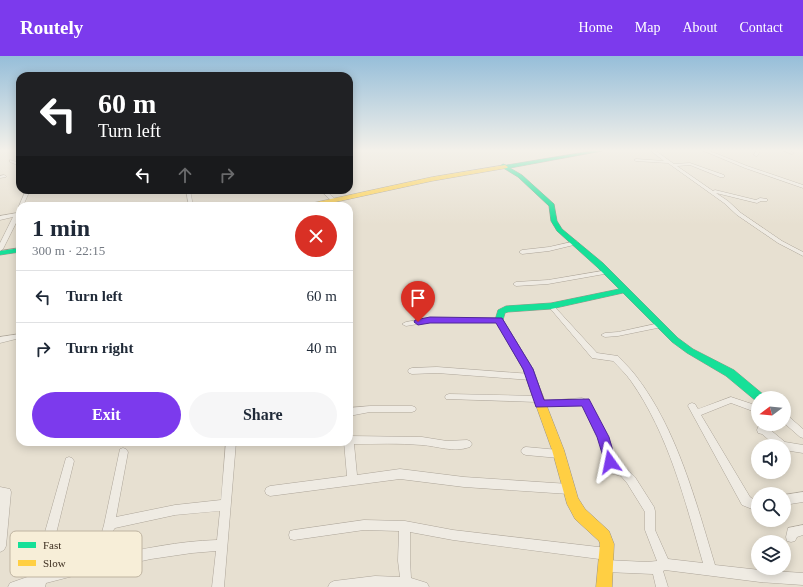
<!DOCTYPE html>
<meta charset="utf-8">
<style>
:root{--surface:#fff;--page:#f6f6f7;--text:#1f2937;--muted:#747a83;--line:#e0e1e3;--accent:#7c3aed}
body{margin:0;font-family:"Times New Roman",serif;background:var(--page);color:var(--text);height:100vh;display:flex;flex-direction:column;font-size:15px;white-space:nowrap}
*{box-sizing:border-box;margin:0}
p{font-size:13px;color:var(--muted)}
.icon{flex:none;width:22px;height:22px;fill:none;stroke:currentColor;stroke-width:2;stroke-linecap:round;stroke-linejoin:round}
.map{position:relative;flex:1;overflow:hidden}
.panel{position:absolute;left:16px;top:146px;width:337px;height:244px;display:flex;flex-direction:column;background:var(--surface);border-radius:12px;box-shadow:0 2px 10px #0003}
.panel>*{flex:none}
.hud{position:absolute;left:16px;top:16px;width:337px;height:122px;border-radius:12px;box-shadow:0 2px 10px #0003;background:#202124;color:#fff;overflow:hidden}
.needle{width:26px;rotate:254deg}
.tools{position:absolute;left:751px;top:335px;display:grid;gap:8px}
.tools a{display:grid;place-items:center;width:40px;height:40px;border-radius:50%;background:var(--surface);box-shadow:0 2px 10px #0003;font-size:20px}
.pin{position:absolute;display:grid;place-items:center;width:34px;height:34px;color:#fff;margin:-41px -17px;border-radius:50% 50% 50% 0;rotate:-45deg;box-shadow:0 0 4px #0007}
.pin .icon{rotate:45deg}
.me{position:absolute;width:44px;margin:-22px;rotate:348deg;stroke-linejoin:round;filter:drop-shadow(0 0 3px #0008)}
.turn{display:flex;align-items:center;gap:14px;height:84px;padding:0 16px;font-size:18px}
.turn .icon{width:52px;height:52px;stroke-width:2.5}
.turn b{display:block;font-size:28px;line-height:34px}
.lanes{display:flex;align-items:center;height:38px;padding:0 16px;background:#0003;justify-content:center;gap:20px;direction:ltr}
.lanes .off{opacity:.35}
.round{display:grid;place-items:center;flex:none;width:42px;height:42px;border-radius:21px;background:var(--page)}
.headline{display:flex;align-items:center;justify-content:space-between;height:68px;padding:0 16px}
h1{font-size:24px;font-weight:600;line-height:30px}
.primary-button{display:flex;gap:8px;margin-top:auto;padding:8px 16px}
.primary-button a{flex:1;height:46px;border-radius:24px;background:var(--accent);color:#fff;font-size:16px;font-weight:600;line-height:46px;text-align:center}
.primary-button a+a{background:var(--page);color:var(--text)}
ul{padding:0;list-style:none}
li{display:flex;align-items:center;gap:12px;height:52px;padding:0 16px;border-top:1px solid var(--line)}
li div{flex:1}
li b{display:block;font-size:15px}
li em{font-style:normal}
header{display:flex;align-items:center;gap:24px;box-sizing:border-box;height:56px;padding:0 20px;background:var(--accent);color:#fff}
header strong{font-size:19px}
nav{display:flex;gap:22px;margin-inline-start:auto;font-size:14px}
.map>svg:first-child{display:block}
</style>
<header>
<strong>Routely</strong>
<nav><a>Home</a><a>Map</a><a>About</a><a>Contact</a></nav>
</header>
<div class="map">
<svg width="803" height="531" viewBox="0 0 803 531">
<rect width="100%" height="100%" fill="#e7e0d1"/>
<g fill="none" stroke-linecap="round" stroke-linejoin="round">
<defs>
<path id="street" d="M 651,95 L 656,95 L 674,108 L 690,107 L 724,119 L 724,121 L 720,121 L 690,109 L 677,110 L 713,135 L 715,134 L 756,144 L 760,142 L 767,143 L 767,145 L 761,145 L 757,147 L 716,137 L 728,145 L 741,157 L 782,185 L 803,196 L 803,200 L 778,187 L 737,159 L 724,147 L 668,107 L 636,105 L 634,104 L 636,103 L 664,105 Z
M 704,95 L 710,95 L 747,110 L 803,129 L 803,132 L 745,112 Z
M 756,95 L 760,95 L 757,100 L 756,100 L 754,99 Z
M 784,95 L 790,95 L 794,97 L 792,98 Z
M 10,104 L 20,107 L 20,110 L 10,106 Z
M 4,119 L 6,120 L 6,121 L 0,122 L 0,120 Z
M 26,134 L 30,134 L 23,150 L 19,151 L 19,150 Z
M 186,134 L 190,134 L 193,150 L 189,150 Z
M 320,134 L 325,134 L 336,144 L 332,145 Z
M 17,157 L 20,159 L 3,193 L 0,195 L 0,187 L 13,161 L 0,164 L 0,160 Z
M 576,185 L 578,186 L 578,188 L 549,195 L 522,198 L 519,196 L 522,194 L 549,191 Z
M 608,214 L 611,216 L 610,217 L 548,228 L 516,230 L 513,228 L 516,226 L 548,224 Z
M 551,248 L 553,249 L 597,297 L 618,300 C 624,307 631,313 636,320 C 677,373 696,446 715,509 L 760,514 L 803,517 L 803,529 L 760,526 L 665,514 L 663,515 L 668,531 L 656,531 L 653,518 L 606,516 L 602,514 L 600,510 L 602,506 L 606,504 L 647,506 L 657,505 L 645,474 L 645,456 L 627,427 L 621,420 L 610,417 L 601,388 L 584,350 L 581,348 L 540,351 L 537,350 L 536,348 L 537,346 L 446,343 L 445,341 L 446,339 L 449,338 L 538,340 L 541,341 L 542,343 L 541,345 L 582,342 L 590,346 L 611,388 L 617,410 L 627,413 L 635,421 L 654,451 L 655,455 L 655,474 L 668,503 L 703,507 C 685,445 669,379 631,325 C 626,318 619,311 613,305 L 592,302 L 549,251 L 548,250 L 549,249 Z
M 430,262 L 499,262 L 502,264 L 499,266 L 430,266 L 406,270 L 402,268 L 406,266 Z
M 660,267 L 664,269 L 662,271 L 618,280 L 605,281 L 601,279 L 605,277 L 618,276 Z
M 20,278 L 20,282 L 0,287 L 0,281 Z
M 437,311 L 531,318 L 534,319 L 535,321 L 534,323 L 531,324 L 437,317 L 412,318 L 409,317 L 408,315 L 409,313 L 412,312 Z
M 731,341 L 758,350 L 758,357 L 731,347 L 701,359 L 750,441 L 753,443 L 758,443 L 758,453 L 752,453 L 742,449 L 688,350 L 689,348 L 692,347 L 695,348 L 698,353 Z
M 370,350 L 412,350 L 415,351 L 416,353 L 415,355 L 412,356 L 370,356 L 349,360 L 349,352 Z
M 784,358 L 787,359 L 803,373 L 803,382 L 800,381 L 784,367 Z
M 761,370 L 768,372 L 785,386 L 803,389 L 803,397 L 784,394 L 784,390 L 776,390 L 762,378 L 758,377 L 757,374 L 758,371 Z
M 349,380 L 422,381 L 447,385 L 467,384 L 470,385 L 472,388 L 470,391 C 454,397 437,390 422,389 C 399,387 376,388 354,388 L 357,419 L 400,413 L 464,421 L 569,428 L 573,430 L 574,433 L 573,436 L 569,438 L 464,431 L 400,423 L 270,440 L 266,438 L 265,435 L 266,432 L 270,430 L 347,420 L 344,386 L 349,386 Z
M 226,386 L 236,386 L 224,531 L 212,531 L 216,495 L 192,497 L 151,503 L 85,517 L 46,527 L 45,531 L 8,531 L 10,527 L 36,518 L 41,490 L 66,402 L 69,401 L 72,402 L 74,405 L 53,490 L 48,515 L 94,504 L 104,469 L 120,393 L 123,392 L 126,393 L 128,396 L 116,461 L 175,449 L 221,444 ZM 220,455 L 217,484 C 179,485 142,493 106,501 L 112,476 L 115,472 L 175,459 Z
M 526,391 L 559,394 L 562,395 L 564,398 L 562,401 L 559,402 L 526,399 L 523,398 L 521,395 L 523,392 Z
M 0,431 L 10,433 L 11,436 L 6,490 L 4,494 L 0,496 Z
M 803,436 L 803,446 L 784,449 L 784,439 Z
M 364,464 L 405,465 L 453,474 L 607,492 L 611,494 L 613,498 L 611,502 L 607,504 L 453,484 L 410,476 L 410,505 L 411,522 L 427,527 L 429,531 L 328,531 L 330,527 L 334,525 L 375,520 L 400,521 L 398,505 L 399,475 L 364,474 L 294,484 L 290,483 L 289,479 L 290,475 L 294,474 Z
M 803,469 L 803,479 L 797,481 L 795,485 L 791,486 L 787,485 L 786,481 L 788,472 Z"/>
<path id="fast" d="M 591,95 L 602,95 L 510,112 L 522,119 L 554,148 L 557,165 L 562,173 L 603,207 L 678,282 L 693,293 L 734,314 L 764,339 L 765,342 L 758,342 L 758,346 L 756,345 L 726,320 L 687,297 L 672,286 L 623,237 L 551,253 L 508,256 L 505,257 L 503,264 L 533,313 L 539,330 L 538,333 L 534,334 L 530,333 L 523,313 L 495,264 L 498,254 L 506,250 L 551,247 L 619,233 L 597,211 L 557,175 L 551,165 L 549,150 L 518,121 L 500,110 L 503,108 L 506,109 Z
M 20,192 L 20,196 L 0,199 L 0,195 Z"/>
<path id="slow" d="M 505,109 L 508,111 L 507,112 L 432,125 L 317,150 L 305,150 L 308,148 L 432,121 Z
M 534,326 L 538,327 L 539,330 L 564,394 L 578,442 L 585,453 L 609,475 L 614,488 L 612,531 L 596,531 L 600,488 L 599,485 L 575,463 L 567,448 L 552,394 L 529,330 L 530,327 Z"/>
</defs>
<use href="#street" stroke="#ada599" stroke-width="1"/>
<use href="#fast" stroke="#9c958a" stroke-width="1"/>
<use href="#slow" stroke="#9c958a" stroke-width="1"/>
<use href="#street" fill="#efebe3" fill-rule="evenodd"/>
<use href="#fast" fill="#16e098" fill-rule="evenodd"/>
<use href="#slow" fill="#ffcf43" fill-rule="evenodd"/>
</g>
<linearGradient id="sky" x2="0" y2="1"><stop stop-color="#96bed9"/><stop offset="0.56" stop-color="#f4f1ea"/><stop offset="1" stop-color="#f4f1ea" stop-opacity="0"/></linearGradient>
<rect width="803" height="169" fill="url(#sky)"/>
<path fill="#7c3aed" stroke="#51269a" d="M 430,261 L 502,262 L 533,313 L 544,344 L 589,343 L 609,381 L 616,406 L 614,410 L 610,412 L 606,410 L 597,381 L 582,350 L 536,351 L 523,313 L 496,267 L 430,267 L 418,269 L 414,266 L 415,264 Z"/>
<rect x="10" y="475" width="132" height="46" rx="6" fill="#f7eed8" stroke="#bfb4a1" stroke-width="1"/>
<rect x="18" y="486" width="18" height="6" fill="#16e098"/>
<rect x="18" y="504" width="18" height="6" fill="#ffcf43"/>
<g font-size="11" fill="#3d2e20">
<text x="43" y="493">Fast</text>
<text x="43" y="511">Slow</text>
</g>
</svg>
<div class="tools">
<a><svg class="needle" viewBox="-14 -14 28 28"><path d="M0-13l5 13h-10z" fill="#e53935"/><path d="M0 13l5-13h-10z" fill="#747a83"/></svg></a>
<a><svg class="icon" aria-label="sound" viewBox="0 0 24 24"><path d="M4 9h4l5-4v14l-5-4H4zM17 9q2 3 0 6"/></svg></a>
<a><svg class="icon" aria-label="search" viewBox="0 0 24 24"><circle cx="10" cy="10" r="6"/><path d="M15 15l6 6"/></svg></a>
<a><svg class="icon" aria-label="layers" viewBox="0 0 24 24"><path d="M12 4l9 5-9 5-9-5zM3 14l9 5 9-5"/></svg></a>
</div>
<div class="pin" style="left:418px;top:266px;background:#d93025"><svg class="icon" aria-label="arrive" viewBox="0 0 24 24"><path d="M6 21V4h12l-3 4 3 4H6"/></svg></div>
<svg class="me" style="left:610px;top:406px" viewBox="-20 -20 40 40"><path d="M0-17L14 15 0 8-14 15z" fill="#7c3aed" stroke="#fff" stroke-width="4"/></svg>
<div class="hud">
<div class="turn"><svg class="icon" aria-label="left" viewBox="0 0 24 24"><path d="M17 20v-9H6M10 6l-5 5 5 5"/></svg><div><b>60 m</b>Turn left</div></div>
<div class="lanes"><svg class="icon" aria-label="left" viewBox="0 0 24 24"><path d="M17 20v-9H6M10 6l-5 5 5 5"/></svg><svg class="icon off" aria-label="ahead" viewBox="0 0 24 24"><path d="M12 20V5M6 11l6-6 6 6"/></svg><svg class="icon off" aria-label="right" viewBox="0 0 24 24"><path d="M7 20v-9h11M14 6l5 5-5 5"/></svg></div>
</div>
<section class="panel">
<div class="headline"><div><h1>1 min</h1><p>300 m · 22:15</p></div><a class="round" style="background:#d93025;color:#fff"><svg class="icon" aria-label="close" viewBox="0 0 24 24"><path d="M6 6l12 12M18 6L6 18"/></svg></a></div>
<ul>
<li><svg class="icon" aria-label="left" viewBox="0 0 24 24"><path d="M17 20v-9H6M10 6l-5 5 5 5"/></svg><div><b>Turn left</b></div><em>60 m</em></li>
<li><svg class="icon" aria-label="right" viewBox="0 0 24 24"><path d="M7 20v-9h11M14 6l5 5-5 5"/></svg><div><b>Turn right</b></div><em>40 m</em></li>
</ul>
<div class="primary-button"><a>Exit</a><a>Share</a></div>
</section>
</div>
